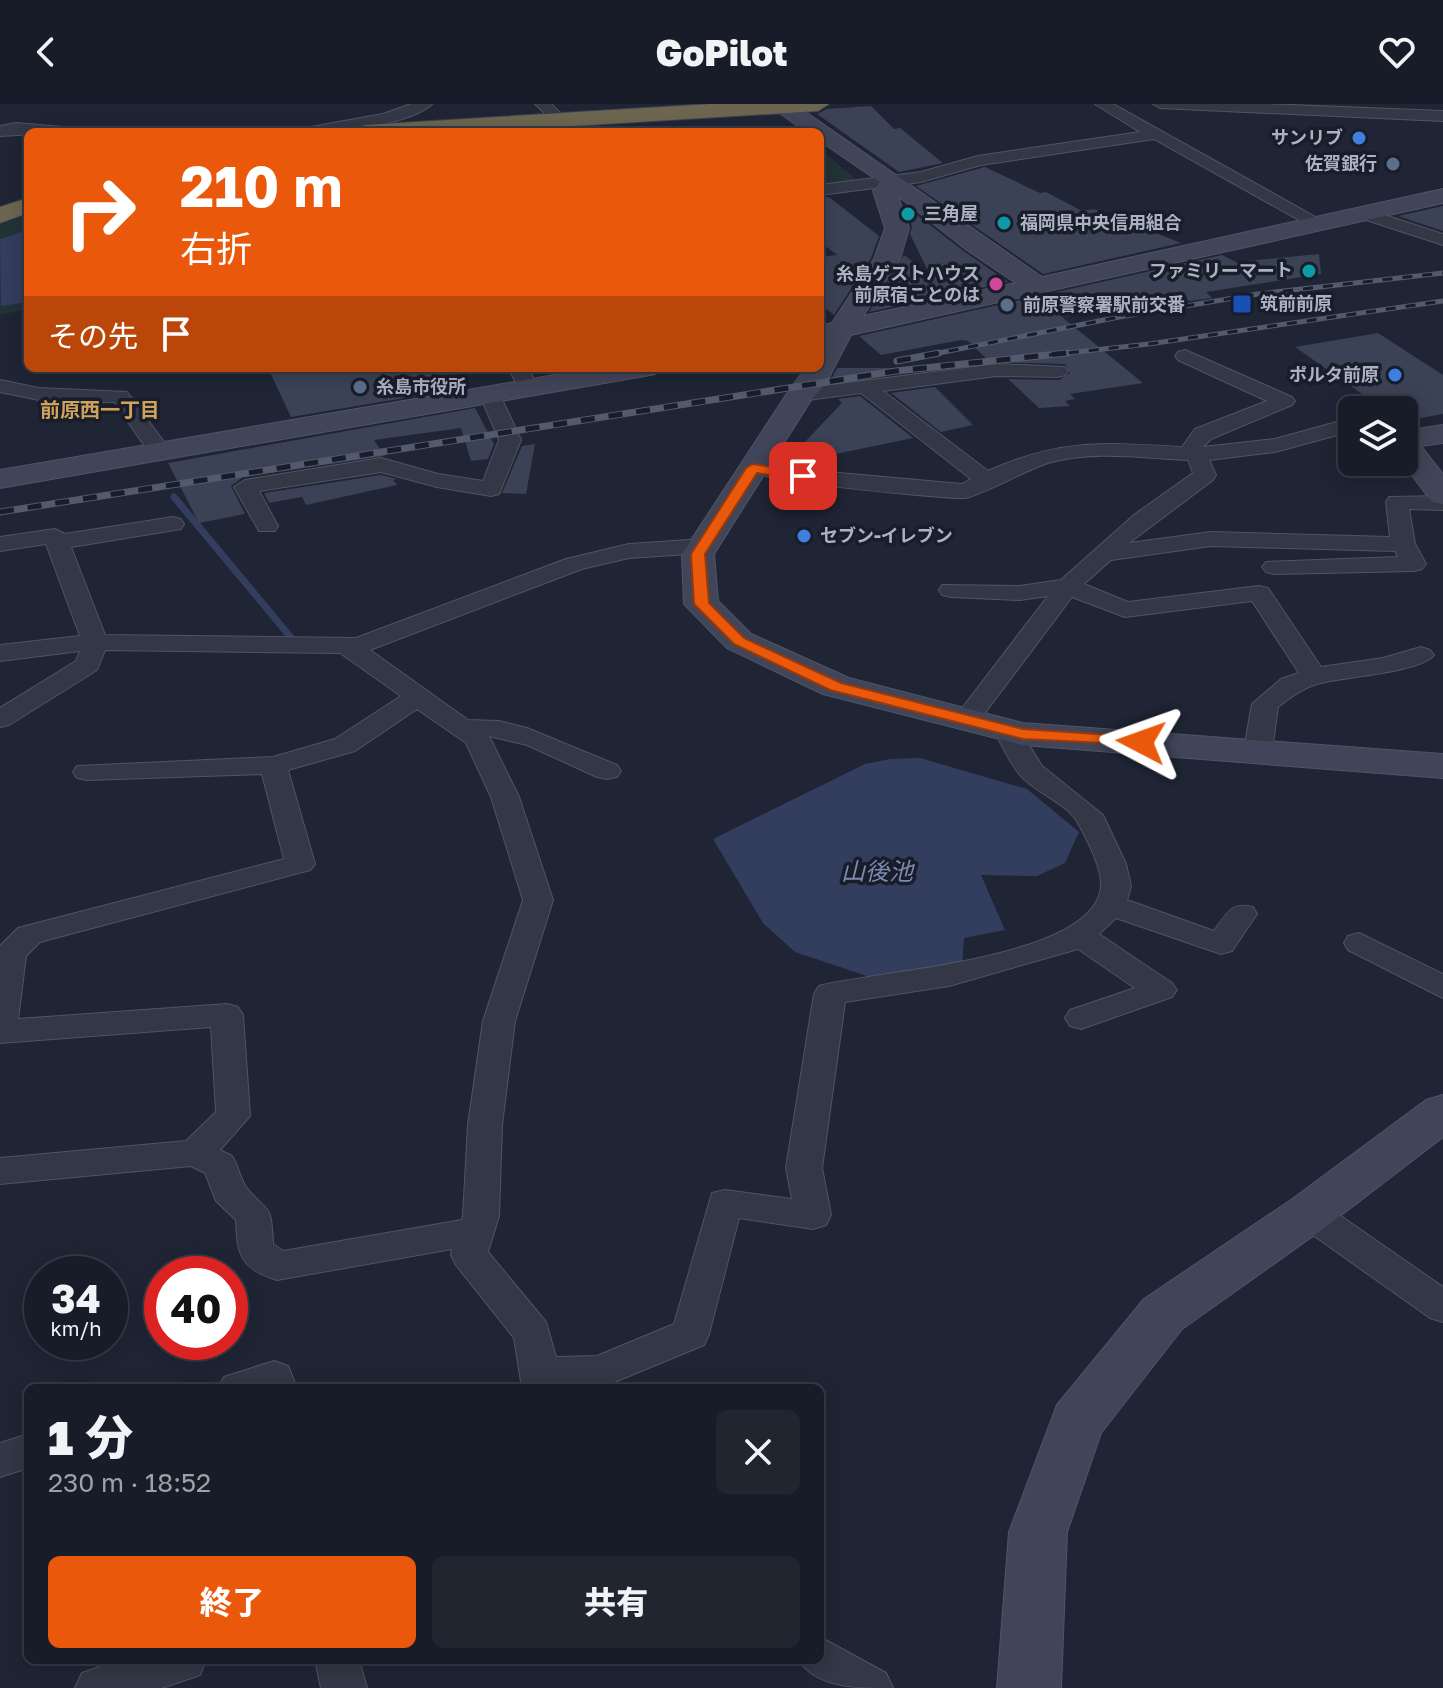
<!DOCTYPE html>
<html lang="ja">
<meta charset="utf-8">
<style>
:root{--surface:#171c28;--page:#202530;--text:#f1f3f6;--muted:#9ea1a8;--line:#363a45;--accent:#ea580c}
body{margin:0;font-family:"Golos Text","Noto Sans JP",sans-serif;background:var(--page);color:var(--text);height:100vh;display:flex;flex-direction:column;font-size:30px;white-space:nowrap}
*{box-sizing:border-box;margin:0}
p{font-size:26px;color:var(--muted)}
.icon{flex:none;width:44px;height:44px;fill:none;stroke:currentColor;stroke-width:2;stroke-linecap:round;stroke-linejoin:round}
.map{position:relative;flex:1;overflow:hidden}
.panel{position:absolute;left:24px;top:1280px;width:800px;height:280px;display:flex;flex-direction:column;background:var(--surface);border-radius:12px;box-shadow:0 4px 20px #0003,0 0 0 2px var(--line)}
.panel>*{flex:none}
.top-card{position:absolute;left:24px;top:24px;width:800px;height:244px;border-radius:12px;box-shadow:0 4px 20px #0003,0 0 0 2px var(--line);background:#ea580c;color:#fff;overflow:hidden}
.fabs{position:absolute;left:1338px;top:292px;display:grid;gap:16px}
.fabs a{display:grid;place-items:center;width:80px;height:80px;border-radius:12px;background:var(--surface);box-shadow:0 4px 20px #0003,0 0 0 2px var(--line);font-size:40px}
.speed{position:absolute;left:24px;top:1152px;display:flex;gap:16px;font-size:40px;font-weight:700;text-align:center}
.speed>*{display:grid;place-content:center;width:104px;height:104px;border-radius:50%;background:var(--surface);box-shadow:0 4px 20px #0003,0 0 0 2px var(--line);line-height:1}
.speed small{font-size:20px;font-weight:400}
.speed .limit{border:12px solid #d22;background:#fff;color:#111}
.pin{position:absolute;display:grid;place-items:center;width:68px;height:68px;color:#fff;margin:-34px;border-radius:16px;box-shadow:0 4px 12px #0006}
.me{position:absolute;width:88px;margin:-44px;rotate:274deg;stroke-linejoin:round;filter:drop-shadow(0 0 6px #0008)}
.turn{display:flex;align-items:center;gap:28px;height:168px;padding:0 24px;font-size:36px}
.turn .icon{width:104px;height:104px;stroke-width:2.5}
.turn b{display:block;font-size:56px;line-height:68px}
.then{display:flex;align-items:center;height:76px;padding:0 24px;background:#0003;gap:16px;font-size:30px}
.round{display:grid;place-items:center;flex:none;width:84px;height:84px;border-radius:12px;background:var(--page)}
.overview{display:flex;align-items:center;justify-content:space-between;height:136px;padding:0 24px}
h1{font-size:48px;font-weight:800;line-height:60px}
.cta{display:flex;gap:16px;margin-top:auto;padding:16px 24px}
.cta a{flex:1;height:92px;border-radius:12px;background:var(--accent);color:#fff;font-size:32px;font-weight:800;line-height:92px;text-align:center}
.cta a+a{background:var(--page);color:var(--text)}
header{display:flex;justify-content:space-between;align-items:center;height:104px;padding:0 24px;background:var(--surface);font-size:36px;font-weight:800}
.map>svg:first-child{display:block}
</style>
<header><svg class="icon" aria-label="back" viewBox="0 0 24 24"><path d="M15 5l-7 7 7 7"/></svg>GoPilot<svg class="icon" aria-label="heart" viewBox="0 0 24 24"><path d="M12 20l-8-8c-3-5 5-10 8-4 3-6 11-1 8 4z"/></svg></header>
<div class="map">
<svg width="1443" height="1584" viewBox="0 0 1443 1584">
<rect width="100%" height="100%" fill="#1f2535"/>
<path fill="#223237" d="M 820,45 L 858,77 L 820,82 Z
M 28,110 L 28,205 L 0,211 L 0,121 Z"/>
<path fill="#333d5d" d="M 28,126 L 28,198 L 1,202 L 0,135 Z
M 920,654 L 1027,685 L 1079,728 L 1065,759 L 1037,772 L 981,771 L 1005,826 L 964,834 L 962,861 L 870,873 L 795,848 L 763,819 L 713,735 L 865,660 L 890,655 Z"/>
<g fill="none" stroke-linecap="round" stroke-linejoin="round">
<path stroke="#333d5d" stroke-width="7" d="M 174,393 L 293,536"/>
</g>
<path fill="#3b4256" d="M 871,2 L 894,25 L 900,24 L 943,59 L 899,68 L 817,10 L 827,5 Z
M 985,63 L 1040,89 L 1046,88 L 1082,107 L 1094,105 L 1181,139 L 1043,170 L 916,82 Z
M 829,93 L 879,132 L 871,154 L 834,211 L 820,200 L 820,153 L 837,151 L 820,138 L 820,94 Z
M 905,102 L 965,148 L 1008,178 L 869,208 L 904,151 L 930,171 L 910,130 L 912,123 Z
M 1443,102 L 1443,127 L 1398,112 Z
M 1319,150 L 1321,170 L 1206,188 L 1212,194 L 1062,213 L 1143,279 L 1070,290 L 1075,295 L 1065,297 L 1070,302 L 1039,304 L 1008,275 L 1059,276 L 1070,269 L 1065,260 L 990,258 L 968,237 L 961,236 L 881,251 L 859,232 L 1222,151 L 1236,158 Z
M 1378,229 L 1443,271 L 1443,310 L 1404,317 L 1404,306 L 1385,306 L 1295,243 Z
M 268,264 L 454,264 L 464,284 L 291,313 Z
M 837,264 L 916,264 L 919,267 L 830,278 Z
M 935,283 L 973,321 L 941,328 L 891,289 Z
M 860,292 L 913,334 L 826,352 L 797,346 L 842,299 L 838,295 Z
M 475,304 L 494,340 L 488,355 L 471,357 L 461,324 L 374,336 L 385,352 L 243,373 L 231,382 L 245,410 L 199,419 L 168,359 Z
M 535,340 L 526,390 L 502,389 L 522,342 Z
M 381,371 L 397,375 L 393,376 L 397,381 L 306,401 L 302,393 L 269,399 L 264,389 Z"/>
<g fill="none" stroke-linecap="round" stroke-linejoin="round">
<defs>
<path id="street" d="M 411,0 L 432,0 C 408,22 336,28 303,28 L 311,23 L 383,10 Z
M 535,0 L 551,0 L 569,17 L 566,20 L 556,20 Z
M 1095,0 L 1113,0 L 1328,120 L 1319,125 L 1313,124 L 1154,35 L 981,61 L 921,78 L 820,91 L 820,81 L 921,68 L 978,52 L 1140,28 Z
M 1153,0 L 1266,0 L 1443,7 L 1443,17 L 1160,4 Z
M 16,19 L 63,23 L 71,28 L 0,32 L 0,22 Z
M 1366,105 L 1443,130 L 1443,141 L 1360,114 L 1357,110 Z
M 1185,246 L 1292,293 L 1295,297 L 1292,301 L 1211,335 L 1203,343 L 1275,335 L 1351,314 L 1352,327 L 1275,348 L 1209,356 L 1216,371 L 1213,376 L 1129,439 L 1211,428 L 1390,433 L 1386,398 L 1389,393 L 1443,392 L 1443,406 L 1409,405 L 1415,440 L 1426,460 L 1422,465 L 1414,467 L 1274,470 L 1266,468 L 1262,463 L 1266,458 L 1398,453 L 1395,447 L 1211,442 L 1111,456 L 1084,480 L 1128,498 L 1259,482 L 1268,484 L 1321,563 L 1383,554 L 1421,543 L 1430,546 L 1434,551 C 1422,568 1343,573 1321,579 C 1304,583 1291,593 1278,603 L 1272,646 L 1268,652 L 1248,652 L 1244,646 L 1252,600 L 1281,575 L 1299,569 L 1252,497 L 1125,513 L 1072,493 L 975,622 L 957,622 L 953,616 L 1048,492 L 1020,496 L 951,493 L 942,491 L 939,486 L 942,481 L 1020,482 L 1061,476 L 1134,411 L 1193,369 L 1188,356 C 1140,354 1095,346 1048,359 C 1028,365 978,393 964,394 C 937,394 752,377 742,364 L 753,357 L 828,368 L 962,380 L 971,375 L 861,289 L 800,297 L 790,291 L 800,285 L 996,260 L 1065,263 L 1068,267 L 1065,271 L 1058,273 L 996,272 L 883,287 L 988,367 C 1061,334 1105,339 1182,343 L 1195,325 L 1267,297 L 1178,256 L 1175,252 L 1178,248 Z
M 508,264 L 528,264 L 539,285 L 536,289 L 522,289 Z
M 0,276 L 39,284 L 127,288 L 170,346 L 159,352 L 151,351 L 114,298 L 39,296 L 0,288 Z
M 490,285 L 500,291 L 521,336 L 499,390 L 491,392 L 437,383 L 381,368 L 259,387 L 278,422 L 275,427 L 259,427 L 234,383 L 245,376 L 381,354 L 438,370 L 483,377 L 499,336 L 480,291 Z
M 173,413 L 181,415 L 184,420 L 181,425 L 71,443 L 105,531 L 356,534 L 566,455 L 629,440 L 704,435 L 712,437 L 716,442 L 712,447 L 704,449 L 629,454 L 582,465 L 370,546 L 468,616 L 499,617 L 527,624 L 617,661 L 621,667 L 617,673 L 607,675 L 597,673 L 527,641 L 489,632 L 519,693 L 553,796 L 515,917 L 502,1021 L 499,1112 L 488,1148 L 546,1218 L 556,1253 L 597,1252 L 674,1220 L 712,1089 L 725,1086 L 792,1095 L 786,1064 L 814,890 L 819,882 C 873,867 1096,856 1101,782 C 1102,763 1087,736 1078,719 C 1068,700 1037,689 1022,673 C 1010,661 1002,641 994,626 L 998,620 L 1016,620 L 1042,662 L 1103,711 L 1126,760 L 1131,782 L 1127,796 L 1214,827 C 1226,811 1231,797 1253,803 L 1257,810 L 1232,847 L 1221,850 L 1116,814 L 1099,830 L 1172,879 L 1177,886 L 1172,893 L 1081,925 L 1070,922 L 1065,914 L 1070,906 L 1135,884 L 1078,845 L 949,882 L 845,898 L 822,1064 L 831,1111 L 826,1121 L 813,1125 L 739,1114 L 709,1230 L 704,1241 L 600,1284 L 522,1284 L 514,1234 L 456,1161 L 451,1151 L 452,1145 L 277,1176 C 241,1165 237,1151 236,1116 L 216,1097 L 205,1069 L 191,1062 L 0,1080 L 0,1054 L 186,1037 L 216,1008 L 211,923 L 0,939 L 0,842 L 18,824 L 284,755 L 262,670 L 87,676 L 77,674 L 73,668 L 77,662 L 273,653 L 335,635 L 401,592 L 340,549 L 105,546 L 97,566 L 9,621 L 0,623 L 0,604 L 76,557 L 80,547 L 0,557 L 0,541 L 80,532 L 46,440 L 0,447 L 0,433 L 55,425 L 65,430 ZM 417,605 L 466,639 L 491,693 L 523,796 L 483,917 L 468,1021 L 463,1112 L 462,1116 L 283,1147 L 273,1140 C 271,1096 269,1112 246,1083 C 240,1074 238,1061 232,1052 L 220,1046 L 250,1012 L 243,911 L 238,903 L 227,900 L 18,915 L 26,852 L 40,838 L 310,766 L 315,760 L 288,666 L 355,647 Z
M 1359,829 L 1443,870 L 1443,894 L 1348,846 L 1344,839 L 1348,832 Z
M 1309,1095 L 1322,1099 L 1443,1183 L 1443,1218 L 1430,1214 L 1296,1119 L 1291,1109 L 1296,1099 Z
M 274,1257 L 288,1262 L 297,1284 L 218,1284 L 224,1273 Z
M 28,1330 L 28,1364 L 0,1373 L 0,1339 Z
M 820,1533 L 886,1569 L 893,1584 C 857,1584 816,1584 799,1556 L 820,1556 Z
M 119,1556 L 206,1556 L 200,1571 L 162,1584 L 75,1584 L 82,1569 Z
M 315,1556 L 359,1556 L 367,1584 L 321,1584 Z"/>
<path id="secondary" d="M 776,0 L 794,0 L 1042,173 L 1443,85 L 1443,99 L 851,231 L 826,279 L 811,296 L 714,450 L 718,497 L 751,530 L 849,574 L 1023,619 L 1443,650 L 1443,674 L 1023,641 L 823,590 L 727,544 L 684,500 L 682,450 L 790,285 L 806,264 L 820,264 L 820,222 L 832,219 L 874,155 L 885,124 L 873,87 L 880,78 L 820,37 L 820,28 L 806,28 L 777,7 L 774,3 ZM 898,92 L 967,146 L 1016,179 L 863,212 L 900,155 L 909,124 Z
M 596,264 L 659,264 L 655,270 L 645,272 L 0,384 L 0,366 Z
M 1443,321 L 1443,339 L 1421,342 L 1443,370 L 1443,400 L 1432,398 L 1402,358 L 1404,358 L 1404,327 Z
M 1443,991 L 1443,1033 L 1327,1122 L 1182,1225 L 1101,1329 L 1067,1428 L 1061,1584 L 997,1584 L 1009,1428 L 1057,1301 L 1144,1195 L 1291,1096 L 1426,996 Z"/>
<path id="highway" d="M 711,0 L 829,0 L 818,7 L 475,28 L 355,28 L 358,23 L 366,21 Z
M 28,94 L 28,109 L 0,119 L 0,103 Z"/>
</defs>
<use href="#street" stroke="#505464" stroke-width="2"/>
<use href="#secondary" stroke="#505464" stroke-width="2"/>
<use href="#highway" stroke="#3d4150" stroke-width="2"/>
<use href="#street" fill="#333746" fill-rule="evenodd"/>
<use href="#secondary" fill="#414559" fill-rule="evenodd"/>
<use href="#highway" fill="#6c6650" fill-rule="evenodd"/>
<defs>
<path id="rail-far1" d="M 929,251 L 1119,213 L 1258,190 L 1443,169
M 1049,251 L 1149,240 L 1443,197"/>
<path id="rail" d="M 897,257 L 939,249
M 0,408 L 896,267 L 1067,249"/>
</defs>
<use href="#rail-far1" stroke="#545a6d" stroke-width="5"/>
<use href="#rail" stroke="#545a6d" stroke-width="7"/>
<use href="#rail-far1" stroke="#181d2a" stroke-width="3" stroke-dasharray="10" stroke-linecap="butt"/>
<use href="#rail" stroke="#181d2a" stroke-width="5" stroke-dasharray="14" stroke-linecap="butt"/>
</g>
<path fill="#ea580c" stroke="#983908" stroke-width="2" d="M 753,360 L 803,368 L 810,372 L 803,376 L 757,369 L 705,450 L 709,499 L 744,534 L 841,579 L 1023,625 L 1141,633 L 1149,638 L 1146,641 L 1023,635 L 830,586 L 734,540 L 694,500 L 691,450 L 746,364 Z"/>
<g fill="#3f7fe0" stroke="#181d2a" stroke-width="3">
<circle cx="1359" cy="34" r="8"/>
<circle cx="1395" cy="271" r="8"/>
<circle cx="804" cy="432" r="8"/>
</g>
<g fill="#5c6f8a" stroke="#181d2a" stroke-width="3">
<circle cx="1393" cy="60" r="8"/>
<circle cx="1007" cy="201" r="8"/>
<circle cx="360" cy="283" r="8"/>
</g>
<g fill="#0f9aa8" stroke="#181d2a" stroke-width="3">
<circle cx="908" cy="110" r="8"/>
<circle cx="1004" cy="119" r="8"/>
<circle cx="1309" cy="167" r="8"/>
</g>
<circle fill="#d1479c" stroke="#181d2a" stroke-width="3" cx="996" cy="180" r="8"/>
<rect fill="#1a4fb4" stroke="#181d2a" stroke-width="3" x="1232" y="190" width="20" height="20" rx="4"/>
<g text-anchor="middle" stroke-width="7" stroke-linejoin="round" paint-order="stroke">
<g font-size="18" font-weight="bold" fill="#acb1c3" stroke="#181d2a" text-anchor="start">
<text x="1343" y="40" text-anchor="end">サンリブ</text>
<text x="1377" y="66" text-anchor="end">佐賀銀行</text>
<text x="924" y="116">三角屋</text>
<text x="1020" y="125">福岡県中央信用組合</text>
<text x="1293" y="173" text-anchor="end">ファミリーマート</text>
<text x="980" y="176" text-anchor="end">糸島ゲストハウス<tspan x="980" dy="21">前原宿ことのは</tspan></text>
<text x="1260" y="206">筑前前原</text>
<text x="1023" y="207">前原警察署駅前交番</text>
<text x="1379" y="277" text-anchor="end">ポルタ前原</text>
<text x="376" y="289">糸島市役所</text>
<text x="820" y="438">セブン-イレブン</text>
</g>
<g font-size="20" font-weight="bold" fill="#d1a35a" stroke="#181d2a">
<text x="100" y="313">前原西一丁目</text>
</g>
<g font-size="24" font-style="italic" fill="#7c89b0" stroke="#181d2a">
<text x="877" y="776">山後池</text>
</g>
</g>
</svg>
<div class="fabs">
<a><svg class="icon" aria-label="layers" viewBox="0 0 24 24"><path d="M12 4l9 5-9 5-9-5zM3 14l9 5 9-5"/></svg></a>
</div>
<div class="speed"><div>34<small>km/h</small></div><div class="limit">40</div></div>
<div class="pin" style="left:803px;top:372px;background:#d93025"><svg class="icon" aria-label="arrive" viewBox="0 0 24 24"><path d="M6 21V4h12l-3 4 3 4H6"/></svg></div>
<svg class="me" style="left:1141px;top:638px" viewBox="-20 -20 40 40"><path d="M0-17L14 15 0 8-14 15z" fill="#ea580c" stroke="#fff" stroke-width="4"/></svg>
<div class="top-card">
<div class="turn"><svg class="icon" aria-label="right" viewBox="0 0 24 24"><path d="M7 20v-9h11M14 6l5 5-5 5"/></svg><div><b>210 m</b>右折</div></div>
<div class="then">その先<svg class="icon" aria-label="arrive" viewBox="0 0 24 24"><path d="M6 21V4h12l-3 4 3 4H6"/></svg></div>
</div>
<section class="panel">
<div class="overview"><div><h1>1 分</h1><p>230 m · 18:52</p></div><a class="round"><svg class="icon" aria-label="close" viewBox="0 0 24 24"><path d="M6 6l12 12M18 6L6 18"/></svg></a></div>
<div class="cta"><a>終了</a><a>共有</a></div>
</section>
</div>
